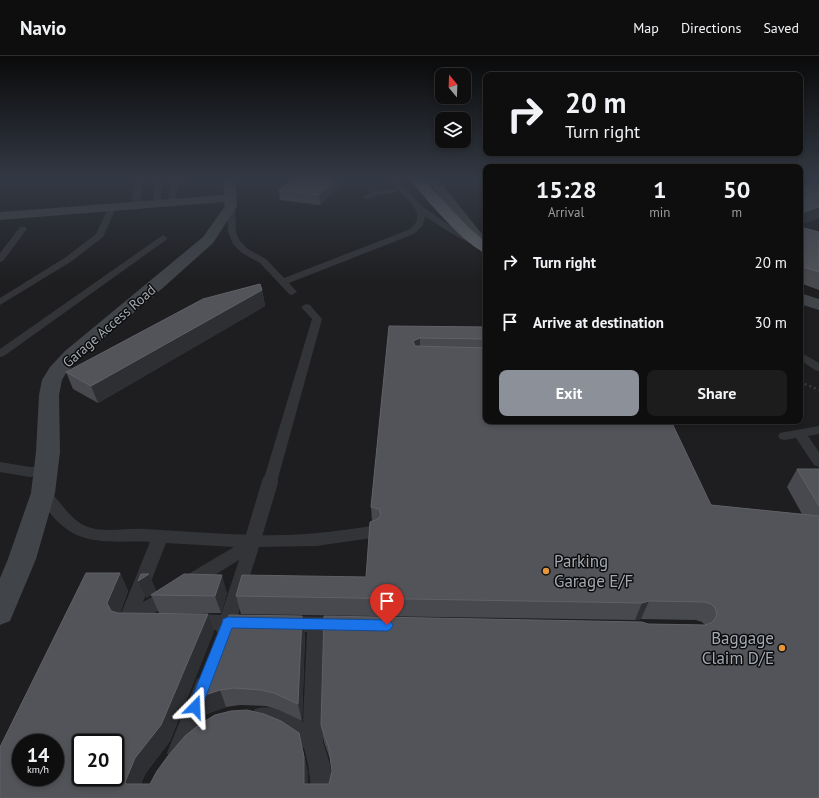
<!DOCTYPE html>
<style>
:root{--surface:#0e0e0e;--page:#1c1c1c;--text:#f1f3f6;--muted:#9b9c9e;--line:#2e2e2e;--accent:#8c9099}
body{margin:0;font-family:"PT Sans",sans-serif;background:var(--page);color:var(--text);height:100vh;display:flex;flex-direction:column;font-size:15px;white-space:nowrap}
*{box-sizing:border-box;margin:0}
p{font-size:13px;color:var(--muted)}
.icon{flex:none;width:22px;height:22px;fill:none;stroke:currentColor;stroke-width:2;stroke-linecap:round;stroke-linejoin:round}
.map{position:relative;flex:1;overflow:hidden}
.details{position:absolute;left:483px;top:108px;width:320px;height:260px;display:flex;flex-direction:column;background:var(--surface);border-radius:8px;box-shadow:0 2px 6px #0003,0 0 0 1px var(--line)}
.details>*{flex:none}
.top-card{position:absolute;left:483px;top:16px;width:320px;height:84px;border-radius:8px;box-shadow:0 2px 6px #0003,0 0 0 1px var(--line);background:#0e0e0e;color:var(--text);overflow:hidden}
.needle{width:26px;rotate:341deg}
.controls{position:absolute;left:435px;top:12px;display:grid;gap:8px}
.controls a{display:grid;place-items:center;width:36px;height:36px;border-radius:8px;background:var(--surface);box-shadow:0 2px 6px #0003,0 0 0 1px var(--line);font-size:20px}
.speed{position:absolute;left:12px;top:678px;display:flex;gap:8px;font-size:20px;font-weight:700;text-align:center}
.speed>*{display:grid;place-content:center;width:52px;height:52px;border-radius:50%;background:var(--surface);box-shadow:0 2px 6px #0003,0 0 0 1px var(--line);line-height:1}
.speed small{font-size:10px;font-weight:400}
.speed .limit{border:2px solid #111;border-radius:6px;background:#fff;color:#111}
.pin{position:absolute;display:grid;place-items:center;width:34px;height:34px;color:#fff;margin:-41px -17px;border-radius:50% 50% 50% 0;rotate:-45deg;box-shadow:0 0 4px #0007}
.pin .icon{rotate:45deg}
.me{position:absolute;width:44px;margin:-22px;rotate:21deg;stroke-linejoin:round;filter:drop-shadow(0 0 3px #0008)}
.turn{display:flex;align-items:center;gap:14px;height:84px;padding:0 16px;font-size:18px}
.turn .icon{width:52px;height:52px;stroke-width:2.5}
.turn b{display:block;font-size:28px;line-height:34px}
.eta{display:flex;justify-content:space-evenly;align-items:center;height:68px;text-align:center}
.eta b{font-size:24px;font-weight:700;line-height:28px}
.cta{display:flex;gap:8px;margin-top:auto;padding:8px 16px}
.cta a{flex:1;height:46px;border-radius:8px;background:var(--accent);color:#fff;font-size:16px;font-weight:700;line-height:46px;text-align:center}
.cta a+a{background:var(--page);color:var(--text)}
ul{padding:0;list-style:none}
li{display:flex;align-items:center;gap:12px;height:60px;padding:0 16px}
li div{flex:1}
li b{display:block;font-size:15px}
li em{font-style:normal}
header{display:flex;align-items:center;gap:24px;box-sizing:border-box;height:56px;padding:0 20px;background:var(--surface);border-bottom:1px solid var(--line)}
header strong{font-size:19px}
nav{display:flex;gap:22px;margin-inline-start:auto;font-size:14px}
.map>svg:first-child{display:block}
</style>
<header>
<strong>Navio</strong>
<nav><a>Map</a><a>Directions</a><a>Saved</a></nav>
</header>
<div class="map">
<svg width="819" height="742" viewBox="0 0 819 742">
<rect width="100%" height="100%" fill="#121213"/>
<path fill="#1e1e20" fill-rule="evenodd" d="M 0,123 L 486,123 L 486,365 L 800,365 L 800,123 L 819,123 L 819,742 L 0,742 ZM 21,687 L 55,687 L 55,721 L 21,721 ZM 81,687 L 115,687 L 115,721 L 81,721 Z"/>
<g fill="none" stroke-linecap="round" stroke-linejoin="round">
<path stroke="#393b3f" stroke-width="2.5" stroke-dasharray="2 3" stroke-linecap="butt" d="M 800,326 L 819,334"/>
<path fill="#333438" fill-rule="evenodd" d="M 136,123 L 142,123 L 140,149 L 136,151 L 132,149 Z
M 153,123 L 160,123 L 162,131 L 161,149 L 155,149 L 154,147 L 154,131 Z
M 173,123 L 180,123 L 177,135 L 176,146 L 172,148 L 168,146 L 169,135 Z
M 390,123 L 397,123 L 423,151 L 448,168 L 478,184 L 479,186 L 478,188 C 468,190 434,166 425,160 L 423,169 L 414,178 L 289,227 L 297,236 L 292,239 L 289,238 L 260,207 L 242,197 L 233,188 L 228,176 L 227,150 L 231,148 L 235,150 L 236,176 L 240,185 L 248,193 L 266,203 L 284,222 L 408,174 C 428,161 411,147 400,135 L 378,139 L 367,143 L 363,141 L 373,135 L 397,132 Z
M 110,148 L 113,148 L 117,150 L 103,181 L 72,205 L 0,249 L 0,242 L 66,201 L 96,178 Z
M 20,171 L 26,171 L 27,173 L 3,205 L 0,206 L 0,197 Z
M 163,179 L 167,182 L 166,184 L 4,300 L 0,301 L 0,293 Z
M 306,248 L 310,249 L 322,263 L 277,426 L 275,430 L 270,431 L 265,430 L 263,426 L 312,263 L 301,251 Z
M 800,296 L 819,307 L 819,315 L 815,314 L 800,304 Z
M 819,370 L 819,378 L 808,380 L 819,396 L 819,411 L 814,409 L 796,382 L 785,384 L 780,383 L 778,380 L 780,377 L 785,376 Z
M 0,406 L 30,411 L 47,409 L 52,411 L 54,414 L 52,417 L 30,421 L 0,416 Z
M 43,432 C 57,436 67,464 88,471 C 106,477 127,472 145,473 C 193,476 240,480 288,479 C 316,478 344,474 372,470 L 378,472 L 380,476 L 378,480 L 372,482 L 316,490 L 257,491 L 249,497 L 253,498 L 255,503 L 238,559 L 249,561 L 252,567 L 249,573 L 243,575 L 234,575 L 231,580 L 225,582 L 219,580 L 216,574 L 193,574 L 187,572 L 184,566 L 187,560 L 193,558 L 221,559 L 239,504 L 192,533 L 186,535 L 180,533 L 178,528 L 180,523 L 234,491 L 166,487 L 143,546 L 170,531 L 176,533 L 179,538 L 176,543 L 133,571 L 127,573 L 121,571 L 118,565 L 150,486 C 122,484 88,491 64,471 C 53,463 46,451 38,441 L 36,437 L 38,433 Z
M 287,560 L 341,561 L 347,563 L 350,569 L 347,575 L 341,577 L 325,577 L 323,686 L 330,708 L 333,731 L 331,742 L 309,742 L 311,731 L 308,708 L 304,692 L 282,676 L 255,667 L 252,660 L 255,653 C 271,647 290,658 303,666 L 307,576 L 287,576 L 281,574 L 278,568 L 281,562 Z
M 204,621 L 211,623 L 214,630 L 186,700 L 184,704 L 177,707 L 170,704 L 167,697 L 197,623 Z"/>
<path fill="#414448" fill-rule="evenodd" d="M 223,123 L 235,123 L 237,150 L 213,187 L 165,230 L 79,303 L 66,317 L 62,324 L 59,339 L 60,396 L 55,437 L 36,503 L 10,565 L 0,569 L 0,522 L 8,503 L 31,437 L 36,396 L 39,339 L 42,324 L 50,311 L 65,295 L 203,181 L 225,150 L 224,146 L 0,164 L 0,156 L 224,139 Z
M 426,123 L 438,123 L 486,183 L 486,197 L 481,196 L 468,176 Z
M 800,237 L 819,243 L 819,254 L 800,248 Z"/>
<path fill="#5f6368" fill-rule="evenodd" d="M 410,123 L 423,123 L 468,171 L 486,186 L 486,196 C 470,195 421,138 410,123 Z"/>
<path stroke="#333438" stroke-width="16" d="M 247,503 L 270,426"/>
</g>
<path fill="#48494e" d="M 348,123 L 320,149 L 280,144 L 279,134 Z
M 800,171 L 819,176 L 819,234 L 800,227 Z
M 262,234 L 265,250 L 98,347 L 73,333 L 66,316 Z
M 389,270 L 486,271 L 486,365 L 711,449 L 802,458 L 787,431 L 797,413 L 819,413 L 819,742 L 0,742 L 120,517 L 128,535 L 120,557 L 214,575 L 170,685 L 145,718 L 141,728 L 150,728 L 299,677 L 308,717 L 308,728 L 329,728 L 332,715 L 330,703 L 324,686 L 321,669 L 648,568 L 705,569 L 702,566 L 696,564 L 641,563 L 635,564 L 241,558 L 236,540 L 366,521 L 372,465 L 371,451 Z
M 157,535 L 227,537 L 221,557 L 159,557 L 151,539 L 146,542 Z
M 302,560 L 305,577 L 302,665 L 279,654 L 266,650 L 240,649 L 226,651 L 204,659 L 196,642 Z"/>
<path fill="#2e2f32" d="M 336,123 L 348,123 L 320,149 L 319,139 Z
M 819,151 L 819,162 L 800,169 L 800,157 Z
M 262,234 L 265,250 L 98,347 L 91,330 Z
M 420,282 L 420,298 L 413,285 Z
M 120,517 L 128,535 L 117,564 L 107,547 Z
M 149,518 L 157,536 L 146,542 L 138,525 Z
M 222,519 L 227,537 L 221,557 L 215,540 Z
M 649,545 L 641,563 L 635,564 L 642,547 Z
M 208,558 L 214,575 L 170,685 L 145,718 L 136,741 L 125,726 L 135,702 Z
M 302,560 L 305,577 L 302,665 L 298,648 Z
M 220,634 L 226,651 L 204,659 L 196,642 Z
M 299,677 L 308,717 L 308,742 L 304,728 Z"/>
<path fill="#525459" stroke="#5f6167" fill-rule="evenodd" d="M 294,123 L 336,123 L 319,139 L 279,134 Z
M 819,124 L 819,151 L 800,157 L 800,128 Z
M 800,171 L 819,176 L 819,216 L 800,210 Z
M 260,228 L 262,234 L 91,330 L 66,316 L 203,243 Z
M 389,270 L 486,271 L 486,283 L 420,282 L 413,285 L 415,290 L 486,292 L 486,365 L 671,365 L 711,449 L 819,460 L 819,742 L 0,742 L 0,691 L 86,517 L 120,517 L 107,547 L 111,555 L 118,557 L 208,558 L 161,669 L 135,702 L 125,726 L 126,728 L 150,728 L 157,715 L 168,700 L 185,680 L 200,668 L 215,659 L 231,655 L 247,654 L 264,658 L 281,665 L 299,677 L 304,701 L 304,728 L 329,728 L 332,715 L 329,692 L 321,669 L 324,560 L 642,566 L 648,568 L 705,569 L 711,567 L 715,563 L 717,558 L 715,552 L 711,548 L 705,546 L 649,545 L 642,547 L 236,540 L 242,519 L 366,521 L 370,466 L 378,463 L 381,459 L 379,453 L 371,451 ZM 21,687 L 55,687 L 55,721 L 21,721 ZM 81,687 L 115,687 L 115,721 L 81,721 Z
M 797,413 L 819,413 L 819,450 Z
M 141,518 L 149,518 L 138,525 Z
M 184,518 L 222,519 L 215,540 L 151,539 Z
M 229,559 L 302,560 L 298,648 L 274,637 L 261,634 L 234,632 L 220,634 L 196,642 Z"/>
<linearGradient id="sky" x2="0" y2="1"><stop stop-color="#0a0a0a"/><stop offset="0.54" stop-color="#333944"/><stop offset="1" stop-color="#333944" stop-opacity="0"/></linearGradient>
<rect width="819" height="227" fill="url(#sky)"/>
<path fill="#1a73e8" stroke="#114b97" d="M 228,561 L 387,564 L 391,566 L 393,569 L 391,573 L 387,575 L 232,572 L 200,656 L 195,658 L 190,656 L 188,651 L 222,567 L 223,563 Z"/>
<g fill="#e3973a" stroke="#0d0d0e" stroke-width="1.5">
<circle cx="546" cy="515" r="4"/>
<circle cx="782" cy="592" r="4"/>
</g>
<g text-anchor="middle" stroke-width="3" stroke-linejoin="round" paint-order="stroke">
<g font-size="14" fill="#a4aab3" stroke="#0d0d0e">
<text transform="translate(109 270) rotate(-41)" y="5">Garage Access Road</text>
</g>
<g font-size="17" fill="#a4aab3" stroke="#0d0d0e" text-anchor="start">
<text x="554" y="511">Parking<tspan x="554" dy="20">Garage E/F</tspan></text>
<text x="774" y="588" text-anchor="end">Baggage<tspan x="774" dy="20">Claim D/E</tspan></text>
</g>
</g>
</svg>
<div class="controls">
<a><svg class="needle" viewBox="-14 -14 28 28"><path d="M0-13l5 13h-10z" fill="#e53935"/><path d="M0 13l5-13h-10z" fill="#9b9c9e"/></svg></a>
<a><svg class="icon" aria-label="layers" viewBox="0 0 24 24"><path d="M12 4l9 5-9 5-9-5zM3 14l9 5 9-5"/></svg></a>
</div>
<div class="speed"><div>14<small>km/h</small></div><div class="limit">20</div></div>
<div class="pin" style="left:387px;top:569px;background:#d93025"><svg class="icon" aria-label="arrive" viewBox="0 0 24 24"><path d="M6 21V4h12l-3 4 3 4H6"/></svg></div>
<svg class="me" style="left:195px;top:651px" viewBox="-20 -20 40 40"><path d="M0-17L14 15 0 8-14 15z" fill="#1a73e8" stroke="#fff" stroke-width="4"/></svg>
<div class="top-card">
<div class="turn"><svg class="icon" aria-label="right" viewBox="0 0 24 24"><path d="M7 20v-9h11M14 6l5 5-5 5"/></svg><div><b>20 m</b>Turn right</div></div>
</div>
<section class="details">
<div class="eta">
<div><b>15:28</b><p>Arrival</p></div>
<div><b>1</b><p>min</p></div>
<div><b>50</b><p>m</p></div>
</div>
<ul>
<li><svg class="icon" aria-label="right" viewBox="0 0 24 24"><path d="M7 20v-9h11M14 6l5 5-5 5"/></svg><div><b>Turn right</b></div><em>20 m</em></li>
<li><svg class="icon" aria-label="arrive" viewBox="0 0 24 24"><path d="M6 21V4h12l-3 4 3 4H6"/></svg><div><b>Arrive at destination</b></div><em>30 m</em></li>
</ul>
<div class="cta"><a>Exit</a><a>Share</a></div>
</section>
</div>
